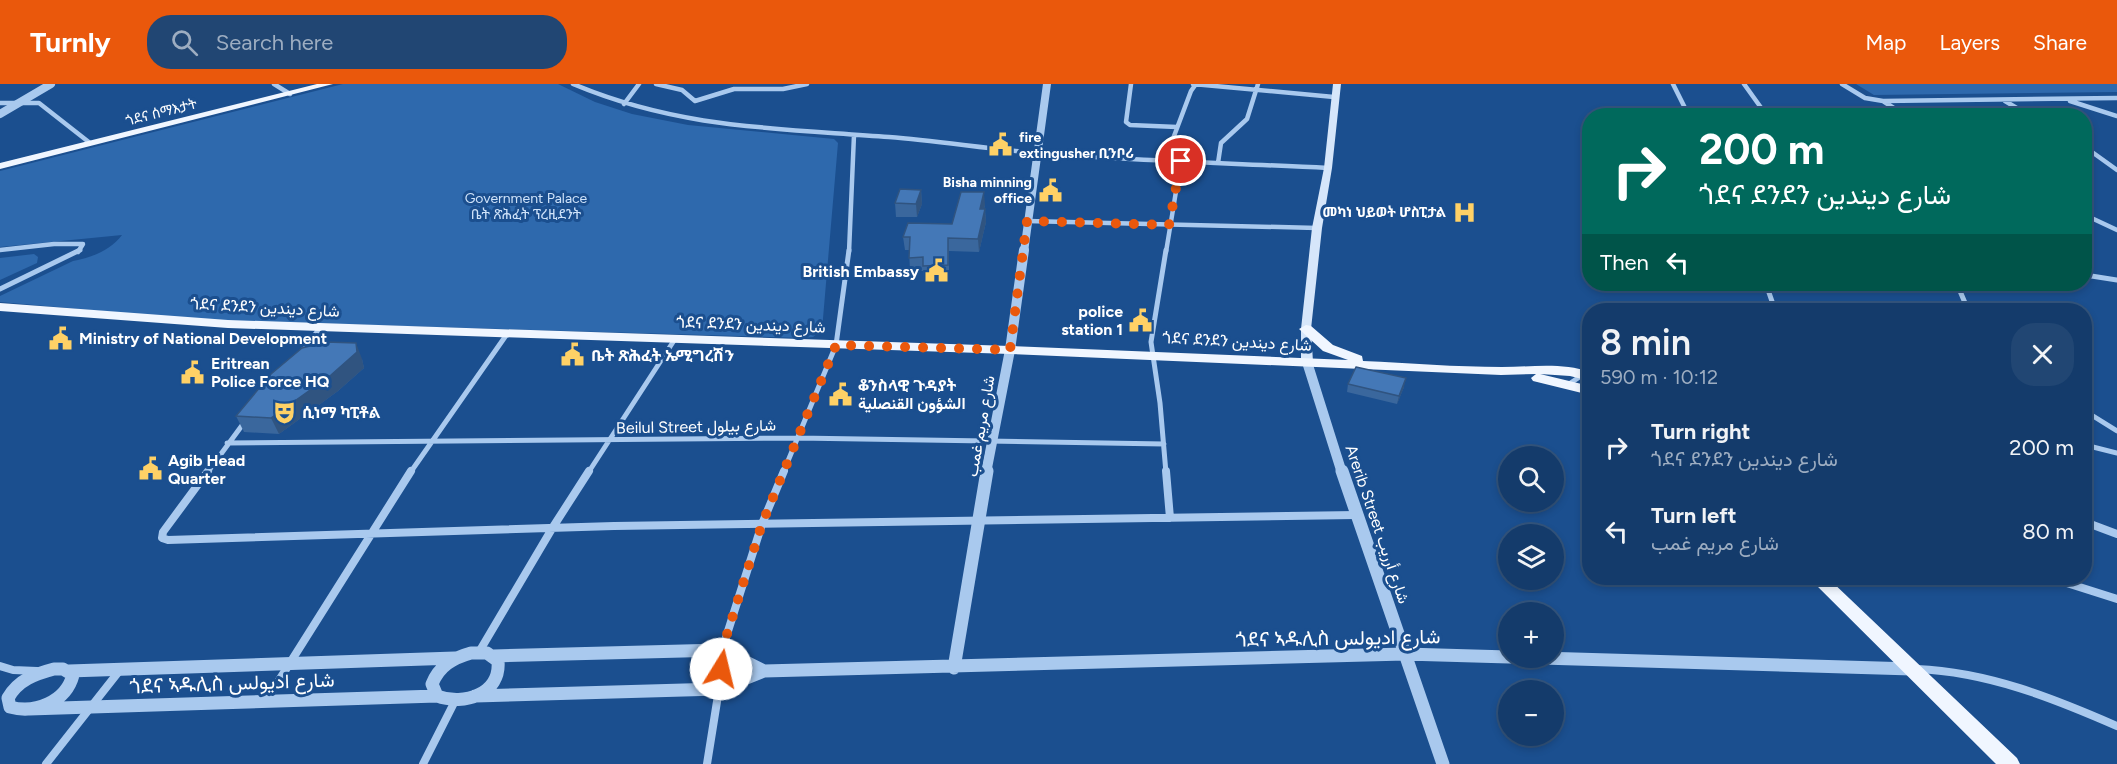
<!DOCTYPE html>
<meta charset="utf-8">
<style>
:root{--surface:#143b6b;--page:#214673;--text:#f1f3f6;--muted:#9dadc1;--line:#33557e;--accent:#ea580c}
body{margin:0;font-family:Figtree,Vazirmatn,"Noto Sans Ethiopic",sans-serif;background:var(--page);color:var(--text);height:100vh;display:flex;flex-direction:column;font-size:22px;white-space:nowrap}
*{box-sizing:border-box;margin:0}
p{font-size:20px;color:var(--muted)}
.icon{flex:none;width:33px;height:33px;fill:none;stroke:currentColor;stroke-width:2;stroke-linecap:round;stroke-linejoin:round}
.map{position:relative;flex:1;overflow:hidden}
.panel{position:absolute;left:1582px;top:219px;width:510px;height:282px;display:flex;flex-direction:column;background:var(--surface);border-radius:24px;box-shadow:0 3px 9px #0003,0 0 0 2px var(--line)}
.panel>*{flex:none}
.guide{position:absolute;left:1582px;top:24px;width:510px;height:183px;border-radius:24px;box-shadow:0 3px 9px #0003,0 0 0 2px var(--line);background:#00695c;color:#fff;overflow:hidden}
.tools{position:absolute;left:1498px;top:362px;display:grid;gap:12px}
.tools a{display:grid;place-items:center;width:66px;height:66px;border-radius:50%;background:var(--surface);box-shadow:0 3px 9px #0003,0 0 0 2px var(--line);font-size:30px}
.pin{position:absolute;display:grid;place-items:center;width:51px;height:51px;color:#fff;margin:-26px;border:3px solid #fff;border-radius:50%;box-shadow:0 2px 6px #0007}
.me{position:absolute;width:66px;margin:-33px;rotate:9deg;stroke-linejoin:round;filter:drop-shadow(0 0 4px #0008)}
.turn{display:flex;align-items:center;gap:21px;height:126px;padding:0 18px;font-size:27px}
.turn .icon{width:78px;height:78px;stroke-width:2.5}
.turn b{display:block;font-size:42px;line-height:51px}
.then{display:flex;align-items:center;height:57px;padding:0 18px;background:#0003;gap:12px;font-size:22px}
.round{display:grid;place-items:center;flex:none;width:63px;height:63px;border-radius:24px;background:var(--page)}
.summary{display:flex;align-items:center;justify-content:space-between;height:102px;padding:0 18px}
h1{font-size:36px;font-weight:600;line-height:45px}
ul{padding:0;list-style:none}
li{display:flex;align-items:center;gap:18px;height:84px;padding:0 18px}
li div{flex:1}
li b{display:block;font-size:22px}
li em{font-style:normal}
header{display:flex;align-items:center;gap:36px;box-sizing:border-box;height:84px;padding:0 30px;background:var(--accent);color:#fff}
header strong{font-size:28px}
nav{display:flex;gap:33px;margin-inline-start:auto;font-size:21px}
.search{width:420px;height:54px;background:var(--page);display:flex;align-items:center;gap:15px;box-sizing:border-box;padding:0 21px;border-radius:24px;color:var(--muted);font-size:22px}
.map>svg:first-child{display:block}
</style>
<header>
<strong>Turnly</strong>
<div class="search"><svg class="icon" aria-label="search" viewBox="0 0 24 24"><circle cx="10" cy="10" r="6"/><path d="M15 15l6 6"/></svg>Search here</div>
<nav><a>Map</a><a>Layers</a><a>Share</a></nav>
</header>
<div class="map">
<svg width="2117" height="680" viewBox="0 0 2117 680">
<rect width="100%" height="100%" fill="#1b4f8f"/>
<path fill="#2e69ad" d="M 343,0 L 558,0 L 595,18 L 632,30 L 688,41 L 834,55 L 838,59 L 822,246 L 813,253 L 802,254 L 203,236 L 0,218 L 0,212 L 73,177 C 91,174 111,166 122,151 L 0,163 L 0,87 Z
M 1856,0 L 2117,0 L 2117,8 L 1874,11 Z
M 34,170 L 38,173 L 37,179 L 0,196 L 0,174 Z"/>
<g fill="none" stroke-linecap="round" stroke-linejoin="round">
<path stroke="#a9c9ee" stroke-width="4.5" d="M 274,0 L 290,10
M 573,0 C 680,45 776,44 889,53 C 939,57 988,65 1038,69 C 1134,77 1231,79 1328,84
M 656,0 L 682,6 L 695,17 L 734,5 L 783,5 L 807,0
M 1131,0 L 1126,38 L 1130,41 L 1177,43
M 1193,0 L 1334,13
M 1673,0 L 1689,32
M 1744,0 L 1767,32
M 1842,0 L 1865,14 L 1883,17 L 1906,32
M 1883,17 L 2117,14
M 2005,17 L 2030,32
M 2070,17 L 2117,32
M 0,19 L 39,19 L 90,59
M 624,20 L 639,0
M 1686,27 L 1746,32
M 2085,63 L 2117,86
M 1165,76 L 1191,7 L 1196,0
M 1218,79 L 1221,59 L 1247,35 L 1258,0
M 2085,131 L 2117,146
M 1027,137 L 1317,144
M 0,166 L 54,160 L 83,160 L 78,168
M 849,168 L 854,51
M 1166,168 L 1181,77"/>
<path stroke="#a9c9ee" stroke-width="5" d="M 2085,191 L 2117,196
M 1766,200 L 1775,226
M 1961,200 L 1960,207 L 1968,226
M 0,205 L 80,166
M 300,270 L 320,244
M 1569,300 L 1584,290 L 1590,290
M 2085,327 L 2117,347
M 227,359 L 798,354 L 1164,360
M 2085,361 L 2117,369
M 207,389 L 246,336
M 410,389 L 507,250
M 588,389 L 675,255
M 783,389 L 836,261 L 849,166
M 1166,389 L 1160,319 L 1151,258 L 1166,166"/>
<path stroke="#a9c9ee" stroke-width="8" d="M 208,387 L 163,448 L 162,454 L 168,456 L 614,442 L 1356,431
M 1166,387 L 1170,434
M 2085,438 L 2117,450
M 2051,494 L 2117,515
M 479,568 L 553,443 L 589,387
M 0,582 L 13,586 L 37,587
M 1917,585 C 1988,588 2053,614 2117,642
M 266,617 L 411,387
M 46,680 L 120,586
M 423,680 L 455,617
M 707,680 L 719,605 L 722,566 L 762,440 L 784,387"/>
<path stroke="#a9c9ee" stroke-width="8" d="M 0,30 L 51,0
M 1024,168 L 1047,0"/>
<path stroke="#a9c9ee" stroke-width="10" d="M 1307,278 L 1342,389
M 986,389 L 1010,266 L 1024,166"/>
<path stroke="#a9c9ee" stroke-width="13" d="M 1342,387 L 1443,680
M 471,569 L 487,569 L 498,577 C 501,610 464,622 437,612 L 432,600 C 439,582 453,574 471,569 Z
M 493,572 L 722,566 L 764,587
M 954,584 L 987,387
M 54,585 L 63,585 L 73,591 C 66,618 35,630 10,623 L 8,614 C 18,596 35,590 54,585 Z
M 69,587 L 455,574
M 475,612 L 719,605 L 764,587 L 1405,570 L 1912,585
M 29,625 L 437,612"/>
<path fill="#d6e6fa" fill-rule="evenodd" d="M 1333,0 L 1341,0 L 1332,84 L 1322,144 L 1311,245 L 1313,278 L 1307,281 L 1301,278 L 1301,245 L 1312,144 L 1324,84 Z"/>
<path fill="#f0f6ff" fill-rule="evenodd" d="M 317,0 L 333,0 L 0,85 L 0,79 Z
M 0,219 L 228,236 L 1010,262 L 1348,276 L 1323,267 L 1299,245 L 1306,241 L 1311,242 L 1333,261 L 1362,272 L 1363,277 C 1409,279 1456,283 1502,283 C 1531,283 1562,278 1590,288 L 1590,297 L 1570,292 L 1540,290 L 1590,302 L 1590,311 L 1533,297 L 1531,294 L 1536,290 L 1501,291 L 1010,270 L 228,244 L 0,227 Z
M 1809,494 L 1828,494 L 2017,674 L 2020,680 L 1996,680 Z"/>
</g>
<path fill="#3a679d" d="M 921,106 L 922,120 L 917,133 L 896,133 L 895,119 Z
M 985,121 L 984,125 L 985,125 L 986,138 L 979,168 L 949,167 L 949,195 L 924,196 L 923,187 L 910,187 L 909,166 L 905,166 L 903,153 L 952,140 Z
M 362,275 L 364,284 L 338,307 L 279,350 L 244,348 L 236,332 Z
M 1348,300 L 1404,303 L 1397,320 L 1347,308 Z"/>
<path fill="#305480" d="M 921,106 L 922,120 L 917,133 L 916,120 Z
M 984,108 L 985,121 L 981,138 L 980,125 Z
M 985,125 L 986,138 L 979,168 L 978,155 Z
M 356,259 L 362,275 L 364,284 L 338,307 L 279,350 L 271,334 Z
M 1406,294 L 1404,303 L 1397,320 L 1399,312 Z"/>
<path fill="#4478b7" stroke="#305480" stroke-width="1.5" d="M 900,105 L 921,106 L 916,120 L 895,119 Z
M 961,108 L 984,108 L 980,125 L 985,125 L 978,155 L 948,154 L 948,181 L 923,182 L 923,173 L 909,174 L 910,153 L 903,153 L 908,139 L 952,140 Z
M 326,258 L 356,259 L 357,268 L 331,291 L 271,334 L 236,332 L 271,290 L 302,264 Z
M 1356,283 L 1406,294 L 1399,312 L 1348,300 Z"/>
<g fill="none" stroke-linecap="round" stroke-linejoin="round">
<path stroke="#ea580c" stroke-width="10" stroke-dasharray="0 18" d="M 721,585 L 722,566 L 762,440 L 836,261 L 1010,266 L 1027,137 L 1169,141 L 1181,77"/>
</g>
<defs>
<symbol id="civic-bare" viewBox="-9 -9 18 18"><path d="M-.6-6.5H3V-4.5H.6V-3L4-1V1h2V6H-6V1h2V-1L-.6-3ZM-1.2 2.5V6h2.4V2.5Z" fill="#ffd166" stroke="#1b4f8f" stroke-width="2.5" paint-order="stroke"/></symbol>
<symbol id="hospital-bare" viewBox="-9 -9 18 18"><path d="M-5-5h3v3.5h4V-5h3V5h-3V1.5h-4V5h-3Z" fill="#ffd166" stroke="#1b4f8f" stroke-width="2.5" paint-order="stroke"/></symbol>
<symbol id="theatre-bare" viewBox="-9 -9 18 18"><path d="M-5-5.5Q0-4 5-5.5V0Q5 5 0 6Q-5 5-5 0ZM-3.3-2.5H-1v1.5H-3.3ZM1-2.5H3.3v1.5H1ZM-2.8 1Q0 5.5 2.8 1Z" fill="#ffd166" stroke="#1b4f8f" stroke-width="2.5" paint-order="stroke"/></symbol>
</defs>
<g fill-rule="evenodd">
<use href="#civic-bare" x="984" y="44" width="33" height="33"/>
<use href="#civic-bare" x="1034" y="90" width="33" height="33"/>
<use href="#hospital-bare" x="1448" y="112" width="33" height="33"/>
<use href="#civic-bare" x="920" y="170" width="33" height="33"/>
<use href="#civic-bare" x="1124" y="220" width="33" height="33"/>
<use href="#civic-bare" x="44" y="238" width="33" height="33"/>
<use href="#civic-bare" x="556" y="254" width="33" height="33"/>
<use href="#civic-bare" x="176" y="272" width="33" height="33"/>
<use href="#civic-bare" x="824" y="294" width="33" height="33"/>
<use href="#theatre-bare" x="268" y="312" width="33" height="33"/>
<use href="#civic-bare" x="134" y="368" width="33" height="33"/>
</g>
<g text-anchor="middle" stroke-width="6" stroke-linejoin="round" paint-order="stroke">
<g font-size="14" fill="#fff" stroke="#1b4f8f">
<text transform="translate(161 28) rotate(-14)" y="5">ጎደና ሰማእታት</text>
</g>
<g font-size="14" font-weight="bold" fill="#fff" stroke="#1b4f8f" text-anchor="end">
<text x="1019" y="58" text-anchor="start">fire<tspan x="1019" dy="16">extingusher ቢንቦሪ</tspan></text>
<text x="1032" y="103">Bisha minning<tspan x="1032" dy="16">office</tspan></text>
<text x="1446" y="133">መካነ ህይወት ሆስፒታል</text>
</g>
<g font-size="14" fill="#cfe3fa" stroke="#1b4f8f">
<text x="526" y="119">Government Palace<tspan x="526" dy="16">ቤት ጽሕፈት ፕረዚደንት</tspan></text>
</g>
<g font-size="16" font-weight="bold" fill="#fff" stroke="#1b4f8f" text-anchor="start">
<text x="919" y="193" text-anchor="end">British Embassy</text>
<text x="1123" y="233" text-anchor="end">police<tspan x="1123" dy="18">station 1</tspan></text>
<text x="79" y="260">Ministry of National Development</text>
<text x="591" y="277">ቤት ጽሕፈት ኤሚግረሽን</text>
<text x="211" y="285">Eritrean<tspan x="211" dy="18">Police Force HQ</tspan></text>
<text x="858" y="307">ቆንስላዊ ጉዳያት<tspan x="858" dy="18">الشؤون القنصلية</tspan></text>
<text x="302" y="334">ሲነማ ካፒቶል</text>
<text x="168" y="382">Agib Head<tspan x="168" dy="18">Quarter</tspan></text>
</g>
<g font-size="16" fill="#fff" stroke="#1b4f8f">
<text transform="translate(265 223) rotate(3)" y="6">ጎደና ደንደን شارع ديندين</text>
<text transform="translate(751 240) rotate(2)" y="6">ጎደና ደንደን شارع ديندين</text>
<text transform="translate(1237 257) rotate(3)" y="6">ጎደና ደንደን شارع ديندين</text>
<text transform="translate(696 342) rotate(-1)" y="6">Beilul Street شارع بيلول</text>
<text transform="translate(980 342) rotate(-80)" y="6">شارع مريم غمب</text>
<text transform="translate(1378 440) rotate(71)" y="6">Arerib Street شارع أرريب</text>
</g>
<g font-size="20" fill="#fff" stroke="#1b4f8f">
<text transform="translate(1338 554) rotate(-1)" y="7">ጎደና ኣዱሊስ شارع اديولس</text>
<text transform="translate(232 599) rotate(-2)" y="7">ጎደና ኣዱሊስ شارع اديولس</text>
</g>
</g>
</svg>
<div class="tools">
<a><svg class="icon" aria-label="search" viewBox="0 0 24 24"><circle cx="10" cy="10" r="6"/><path d="M15 15l6 6"/></svg></a>
<a><svg class="icon" aria-label="layers" viewBox="0 0 24 24"><path d="M12 4l9 5-9 5-9-5zM3 14l9 5 9-5"/></svg></a>
<a>+</a>
<a>−</a>
</div>
<div class="pin" style="left:1181px;top:77px;background:#d93025"><svg class="icon" aria-label="arrive" viewBox="0 0 24 24"><path d="M6 21V4h12l-3 4 3 4H6"/></svg></div>
<svg class="me" style="left:721px;top:585px" viewBox="-20 -20 40 40"><circle r="19" fill="#fff"/><path d="M0-13L10 11 0 6-10 11z" fill="#ea580c"/></svg>
<div class="guide">
<div class="turn"><svg class="icon" aria-label="right" viewBox="0 0 24 24"><path d="M7 20v-9h11M14 6l5 5-5 5"/></svg><div><b>200 m</b>ጎደና ደንደን شارع ديندين</div></div>
<div class="then">Then<svg class="icon" aria-label="left" viewBox="0 0 24 24"><path d="M17 20v-9H6M10 6l-5 5 5 5"/></svg></div>
</div>
<section class="panel">
<div class="summary"><div><h1>8 min</h1><p>590 m · 10:12</p></div><a class="round"><svg class="icon" aria-label="close" viewBox="0 0 24 24"><path d="M6 6l12 12M18 6L6 18"/></svg></a></div>
<ul>
<li><svg class="icon" aria-label="right" viewBox="0 0 24 24"><path d="M7 20v-9h11M14 6l5 5-5 5"/></svg><div><b>Turn right</b><p>ጎደና ደንደን شارع ديندين</p></div><em>200 m</em></li>
<li><svg class="icon" aria-label="left" viewBox="0 0 24 24"><path d="M17 20v-9H6M10 6l-5 5 5 5"/></svg><div><b>Turn left</b><p>شارع مريم غمب</p></div><em>80 m</em></li>
</ul>
</section>
</div>
